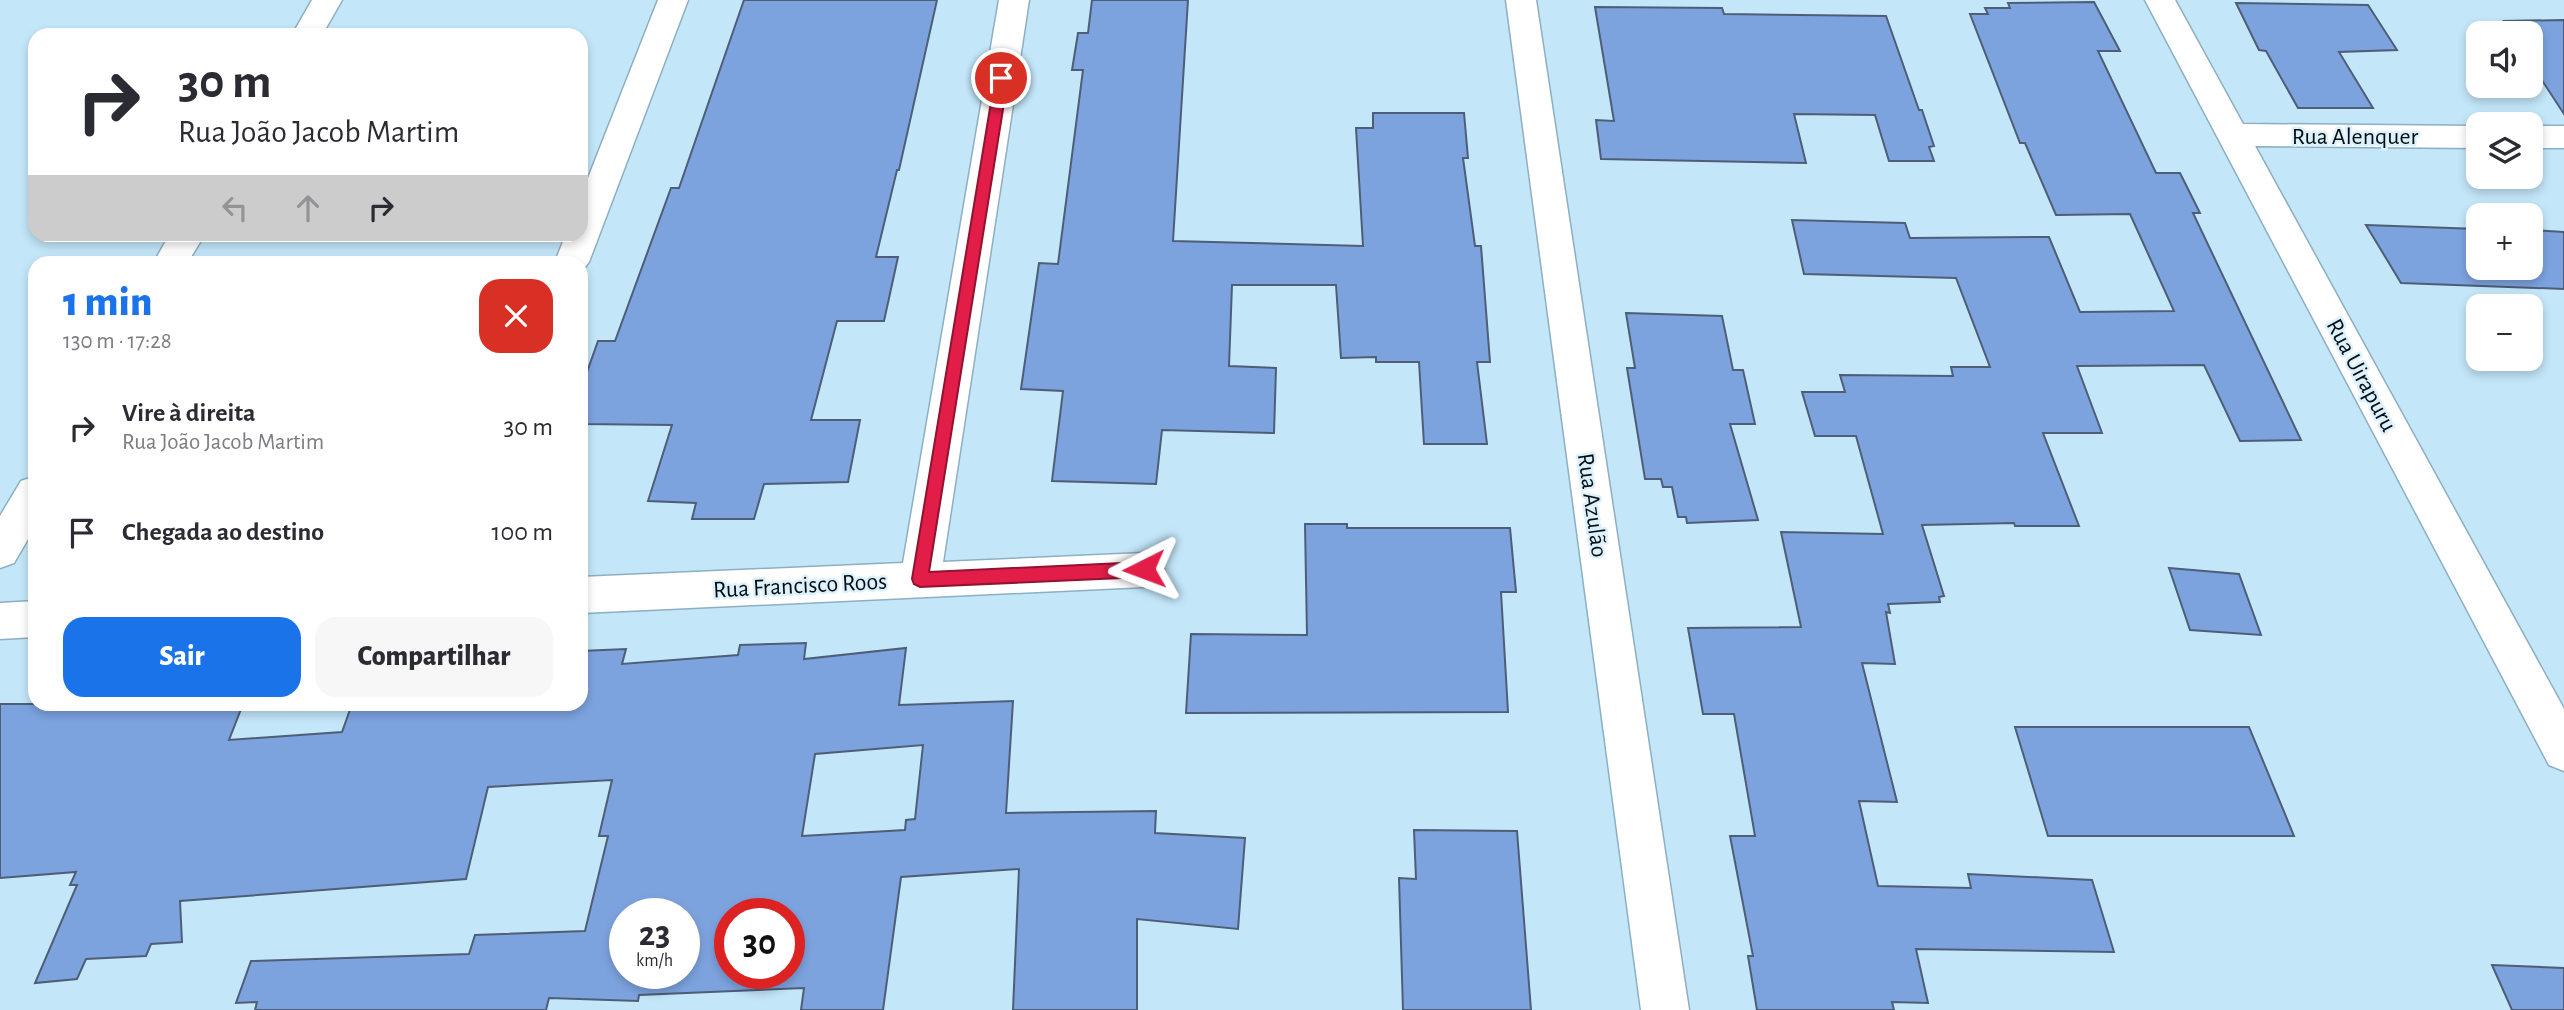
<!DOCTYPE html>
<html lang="pt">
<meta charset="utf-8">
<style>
:root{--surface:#fff;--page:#f7f7f7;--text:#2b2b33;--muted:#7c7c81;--accent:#1a73e8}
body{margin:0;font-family:"Alegreya Sans",sans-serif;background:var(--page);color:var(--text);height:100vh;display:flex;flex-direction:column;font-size:26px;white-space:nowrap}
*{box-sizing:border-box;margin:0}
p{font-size:23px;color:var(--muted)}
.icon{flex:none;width:38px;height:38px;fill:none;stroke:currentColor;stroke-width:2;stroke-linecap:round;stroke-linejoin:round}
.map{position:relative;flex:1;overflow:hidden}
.sheet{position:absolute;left:28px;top:256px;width:560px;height:455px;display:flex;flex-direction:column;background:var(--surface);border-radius:21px;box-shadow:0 4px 10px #0003}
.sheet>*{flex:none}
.top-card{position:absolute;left:28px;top:28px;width:560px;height:214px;border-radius:21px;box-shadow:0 4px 10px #0003;background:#fff;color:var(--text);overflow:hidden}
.controls{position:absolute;left:2466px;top:21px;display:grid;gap:14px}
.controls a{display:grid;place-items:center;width:77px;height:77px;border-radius:14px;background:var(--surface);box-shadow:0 4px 10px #0003;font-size:35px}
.speed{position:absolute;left:609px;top:898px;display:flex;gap:14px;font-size:35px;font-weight:700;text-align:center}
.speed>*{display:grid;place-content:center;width:91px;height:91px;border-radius:50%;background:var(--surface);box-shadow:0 4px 10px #0003;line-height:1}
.speed small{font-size:18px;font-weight:400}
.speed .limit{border:10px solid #d22;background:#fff;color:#111}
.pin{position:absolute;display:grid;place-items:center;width:60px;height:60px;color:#fff;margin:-30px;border:4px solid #fff;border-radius:50%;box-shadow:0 2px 7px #0007}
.me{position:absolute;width:77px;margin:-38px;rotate:267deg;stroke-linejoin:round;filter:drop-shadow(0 0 5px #0008)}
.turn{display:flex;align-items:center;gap:24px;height:147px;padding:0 35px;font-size:32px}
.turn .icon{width:91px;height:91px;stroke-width:2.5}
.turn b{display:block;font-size:49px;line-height:60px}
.lanes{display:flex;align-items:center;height:66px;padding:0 35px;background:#0003;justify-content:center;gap:35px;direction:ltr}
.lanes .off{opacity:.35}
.round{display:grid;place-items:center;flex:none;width:74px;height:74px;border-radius:21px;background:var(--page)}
.overview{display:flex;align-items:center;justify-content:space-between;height:119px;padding:0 35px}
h1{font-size:42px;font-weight:800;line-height:52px;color:var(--accent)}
.primary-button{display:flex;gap:14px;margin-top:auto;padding:14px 35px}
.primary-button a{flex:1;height:80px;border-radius:21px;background:var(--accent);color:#fff;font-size:28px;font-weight:800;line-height:80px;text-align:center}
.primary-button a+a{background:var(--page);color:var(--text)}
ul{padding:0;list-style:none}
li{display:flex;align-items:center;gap:21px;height:105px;padding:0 35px}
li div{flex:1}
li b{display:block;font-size:26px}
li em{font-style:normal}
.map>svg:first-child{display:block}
</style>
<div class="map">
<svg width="2564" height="1010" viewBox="0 0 2564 1010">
<rect width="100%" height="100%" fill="#c3e6f9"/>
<path fill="#7da3df" stroke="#4e5e77" stroke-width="2" fill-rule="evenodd" d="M 744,0 L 937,0 L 899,170 L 897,170 L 876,257 L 898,257 L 884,321 L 837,321 L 811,420 L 860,420 L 848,482 L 764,484 L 754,519 L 692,519 L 696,503 L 648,501 L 672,425 L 581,424 L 581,389 L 598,341 L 615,341 L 671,188 L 679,188 Z
M 1092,0 L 1188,0 L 1173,241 L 1363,246 L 1356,128 L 1373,128 L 1373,113 L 1464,113 L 1468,158 L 1463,158 L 1475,246 L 1481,246 L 1490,362 L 1477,362 L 1487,444 L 1424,444 L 1419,362 L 1376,362 L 1376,357 L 1341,358 L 1336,285 L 1232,285 L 1229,366 L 1276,368 L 1274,433 L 1162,430 L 1156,484 L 1052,481 L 1063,391 L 1021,389 L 1039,263 L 1058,264 L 1083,70 L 1072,70 L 1078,33 L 1088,33 Z
M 2094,2 L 2120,51 L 2098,51 L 2156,173 L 2180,173 L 2200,213 L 2193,213 L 2301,440 L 2240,441 L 2204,365 L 2077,366 L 2102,433 L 2043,433 L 2079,526 L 2015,526 L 2014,523 L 1922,525 L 1944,596 L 1939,597 L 1940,602 L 1888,604 L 1890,613 L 1886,612 L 1895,664 L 1862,663 L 1897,802 L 1859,801 L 1878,886 L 1971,888 L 1968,874 L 2092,880 L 2114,952 L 1916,949 L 1928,1003 L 1892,1002 L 1894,1010 L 1757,1010 L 1748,956 L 1753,956 L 1730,836 L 1755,836 L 1734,714 L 1703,714 L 1688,628 L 1801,627 L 1781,532 L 1883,534 L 1856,436 L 1815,436 L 1802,392 L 1845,392 L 1840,375 L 1953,376 L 1951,367 L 1990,367 L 1956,278 L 1804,274 L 1792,220 L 1905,223 L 1910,238 L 2049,237 L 2080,312 L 2174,311 L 2130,214 L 2056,215 L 2025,143 L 2020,143 L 1970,14 L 1988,14 L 1985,8 L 2010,8 L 2008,3 Z
M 2236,3 L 2368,5 L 2397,50 L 2339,52 L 2373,108 L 2298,108 L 2266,51 L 2259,50 Z
M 1595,7 L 1722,8 L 1724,14 L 1886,16 L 1919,110 L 1922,110 L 1934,146 L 1929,147 L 1934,161 L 1889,161 L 1875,115 L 1794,114 L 1806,163 L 1601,159 L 1596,120 L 1614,121 Z
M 2564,20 L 2564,114 L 2530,62 L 2530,33 L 2512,33 L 2504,21 Z
M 2366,225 L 2478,229 L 2478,268 L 2530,268 L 2530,230 L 2564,232 L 2564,289 L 2401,283 Z
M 1626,313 L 1722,316 L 1733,370 L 1743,370 L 1755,424 L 1730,424 L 1758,520 L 1687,523 L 1686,517 L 1678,517 L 1672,487 L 1663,487 L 1661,479 L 1645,479 L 1627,368 L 1635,368 Z
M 1305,524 L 1347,524 L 1347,528 L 1510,528 L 1516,592 L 1501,592 L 1508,712 L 1186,713 L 1191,634 L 1307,635 Z
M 2169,568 L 2239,574 L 2261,635 L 2190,630 Z
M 806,643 L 804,659 L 906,648 L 899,705 L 1013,701 L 1006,813 L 1156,811 L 1155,833 L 1245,838 L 1238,929 L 1137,919 L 1137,1010 L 1013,1010 L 1019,869 L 901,877 L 883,1010 L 801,1010 L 804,988 L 639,995 L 638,1001 L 549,998 L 546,1010 L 255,1010 L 257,1002 L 236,1003 L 251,961 L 469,954 L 475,935 L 585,931 L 608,836 L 599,836 L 612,780 L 488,787 L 466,879 L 180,901 L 182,942 L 151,944 L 146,956 L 86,959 L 77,979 L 35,983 L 77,885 L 70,885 L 76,872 L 0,878 L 0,704 L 243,704 L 229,740 L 342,732 L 352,704 L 581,704 L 581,651 L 626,649 L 622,664 L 738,655 L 740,645 ZM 923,745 L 915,819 L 906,820 L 905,830 L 802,836 L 815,754 ZM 625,914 L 684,914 L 684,973 L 625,973 ZM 730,914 L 789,914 L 789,973 L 730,973 Z
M 2015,727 L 2249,727 L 2294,836 L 2048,836 Z
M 1414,830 L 1517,831 L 1531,1010 L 1403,1010 L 1399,878 L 1416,879 Z
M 2492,965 L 2564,968 L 2564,1010 L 2512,1010 Z"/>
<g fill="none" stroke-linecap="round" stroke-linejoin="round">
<defs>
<path id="street" d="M 312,0 L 342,0 L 322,35 L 292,35 Z
M 658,0 L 688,0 L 589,262 L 581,272 L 581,262 L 555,262 L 566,234 L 581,234 L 581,196 Z
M 999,0 L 1029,0 L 943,562 L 1144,553 L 1158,558 L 1164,570 L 1158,582 L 1144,587 L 581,613 L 581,577 L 903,563 Z
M 1506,0 L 1536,0 L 1689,1010 L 1641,1010 Z
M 2145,0 L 2175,0 L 2243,124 L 2478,126 L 2478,148 L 2255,146 L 2564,709 L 2564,771 L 2549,765 Z
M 2530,126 L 2564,126 L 2564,148 L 2530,148 Z
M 170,234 L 205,234 L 188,262 L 154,262 Z
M 35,476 L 35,527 L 14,563 L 0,568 L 0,516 L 21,481 Z
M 35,601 L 35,637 L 0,639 L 0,603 Z"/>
</defs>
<use href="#street" stroke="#8dafc1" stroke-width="3"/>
<use href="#street" fill="#fff" fill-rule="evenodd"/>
</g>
<path fill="#e11d48" stroke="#92132f" stroke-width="2" d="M 1001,73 L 1008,78 L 929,572 L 1144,562 L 1150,564 L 1152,569 L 1150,574 L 1144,577 L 920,587 L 914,584 L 912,579 L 995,78 Z"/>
<g text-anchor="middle" stroke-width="5" stroke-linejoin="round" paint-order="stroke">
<g font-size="24" fill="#030e14" stroke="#dcf1fc">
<text x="2355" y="144">Rua Alenquer</text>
<text transform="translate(2362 375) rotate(62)" y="8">Rua Uirapuru</text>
<text transform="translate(1593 505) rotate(82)" y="8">Rua Azulão</text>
<text transform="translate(800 585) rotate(-3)" y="8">Rua Francisco Roos</text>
</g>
</g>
</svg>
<div class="controls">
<a><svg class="icon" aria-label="sound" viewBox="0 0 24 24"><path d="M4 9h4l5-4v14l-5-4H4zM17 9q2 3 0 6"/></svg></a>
<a><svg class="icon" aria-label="layers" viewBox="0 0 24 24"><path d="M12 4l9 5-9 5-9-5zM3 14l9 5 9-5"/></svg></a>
<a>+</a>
<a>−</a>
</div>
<div class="speed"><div>23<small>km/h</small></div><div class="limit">30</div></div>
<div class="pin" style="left:1001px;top:78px;background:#d93025"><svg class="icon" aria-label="arrive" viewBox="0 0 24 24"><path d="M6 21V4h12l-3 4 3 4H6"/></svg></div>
<svg class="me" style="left:1144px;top:569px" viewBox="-20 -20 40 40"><path d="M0-17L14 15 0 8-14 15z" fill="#e11d48" stroke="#fff" stroke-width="4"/></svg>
<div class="top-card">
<div class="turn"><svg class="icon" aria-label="right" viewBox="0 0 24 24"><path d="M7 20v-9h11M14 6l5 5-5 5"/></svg><div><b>30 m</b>Rua João Jacob Martim</div></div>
<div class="lanes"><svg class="icon off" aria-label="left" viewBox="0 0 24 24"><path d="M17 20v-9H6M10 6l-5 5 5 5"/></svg><svg class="icon off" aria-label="ahead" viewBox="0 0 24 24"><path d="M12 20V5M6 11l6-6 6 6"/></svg><svg class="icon" aria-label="right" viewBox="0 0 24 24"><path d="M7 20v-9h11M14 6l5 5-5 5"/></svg></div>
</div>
<section class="sheet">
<div class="overview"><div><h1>1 min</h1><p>130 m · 17:28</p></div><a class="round" style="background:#d93025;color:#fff"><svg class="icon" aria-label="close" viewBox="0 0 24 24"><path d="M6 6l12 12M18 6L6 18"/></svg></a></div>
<ul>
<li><svg class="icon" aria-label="right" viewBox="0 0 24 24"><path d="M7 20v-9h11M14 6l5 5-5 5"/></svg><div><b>Vire à direita</b><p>Rua João Jacob Martim</p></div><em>30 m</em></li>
<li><svg class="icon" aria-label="arrive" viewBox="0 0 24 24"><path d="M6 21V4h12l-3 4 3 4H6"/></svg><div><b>Chegada ao destino</b></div><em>100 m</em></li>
</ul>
<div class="primary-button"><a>Sair</a><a>Compartilhar</a></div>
</section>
</div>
